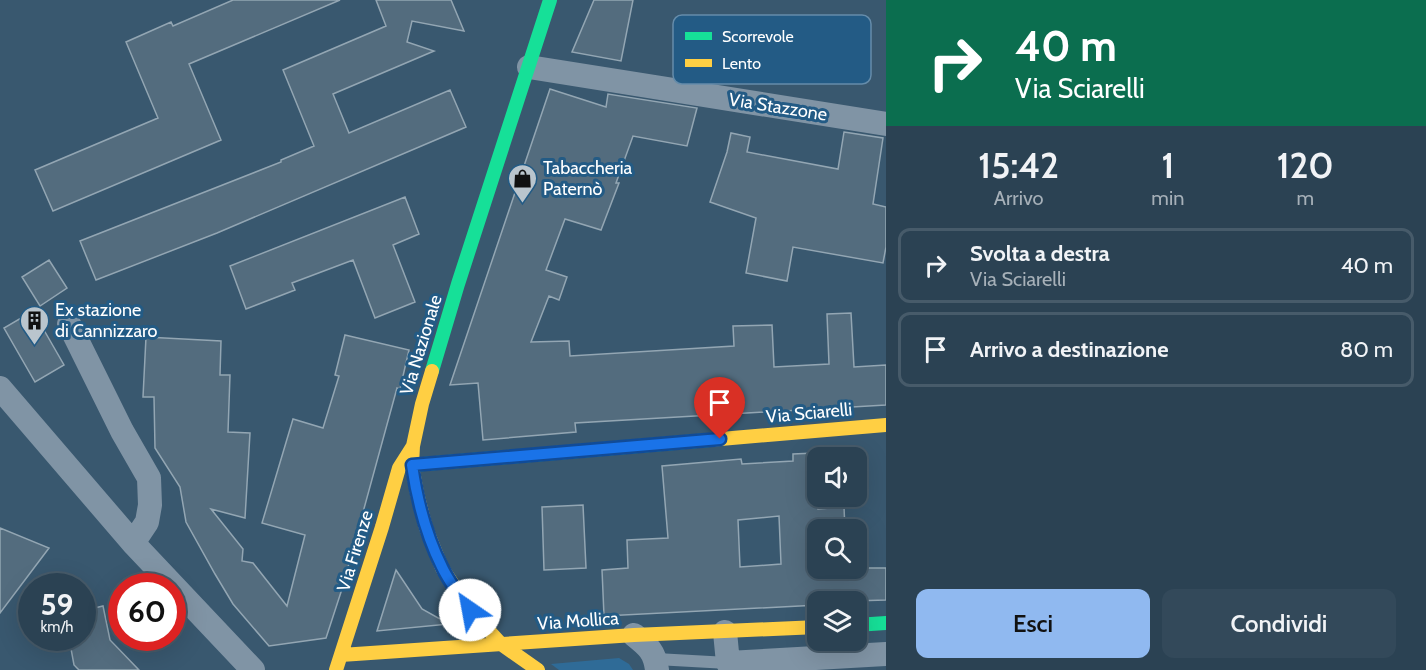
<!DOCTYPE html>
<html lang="it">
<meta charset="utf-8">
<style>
:root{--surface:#2b4253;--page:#33495a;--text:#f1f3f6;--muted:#a6b0b8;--line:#475b6a;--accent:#90b9f0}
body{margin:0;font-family:Cabin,sans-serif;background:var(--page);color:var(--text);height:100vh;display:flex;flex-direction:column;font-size:22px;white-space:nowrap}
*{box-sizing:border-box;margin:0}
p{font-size:20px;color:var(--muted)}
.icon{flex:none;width:33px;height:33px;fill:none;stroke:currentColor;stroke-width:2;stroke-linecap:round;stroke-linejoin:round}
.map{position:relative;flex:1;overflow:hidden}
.drawer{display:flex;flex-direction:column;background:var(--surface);width:540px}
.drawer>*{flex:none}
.guide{background:#0b6e4f;color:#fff;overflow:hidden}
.controls{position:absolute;left:807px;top:447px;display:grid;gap:12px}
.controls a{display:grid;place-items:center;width:60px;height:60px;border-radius:12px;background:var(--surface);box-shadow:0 6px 24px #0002,0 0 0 2px var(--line);font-size:30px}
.speed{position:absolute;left:18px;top:573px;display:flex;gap:12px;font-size:30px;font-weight:700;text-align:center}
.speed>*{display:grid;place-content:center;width:78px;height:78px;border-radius:50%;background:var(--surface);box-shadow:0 6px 24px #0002,0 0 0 2px var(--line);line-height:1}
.speed small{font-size:15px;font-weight:400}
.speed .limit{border:9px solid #d22;background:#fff;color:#111}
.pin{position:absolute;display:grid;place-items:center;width:51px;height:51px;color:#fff;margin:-62px -26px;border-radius:50% 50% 50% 0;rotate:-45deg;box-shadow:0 0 6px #0007}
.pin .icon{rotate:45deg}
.me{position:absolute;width:66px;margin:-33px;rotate:327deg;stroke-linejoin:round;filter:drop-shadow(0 0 4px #0008)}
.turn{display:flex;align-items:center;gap:21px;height:126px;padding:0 30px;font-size:27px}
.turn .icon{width:78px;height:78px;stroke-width:2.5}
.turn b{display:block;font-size:42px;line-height:51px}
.eta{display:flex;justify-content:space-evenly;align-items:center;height:102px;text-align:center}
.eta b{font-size:36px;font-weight:600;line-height:42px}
.primary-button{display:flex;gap:12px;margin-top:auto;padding:12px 30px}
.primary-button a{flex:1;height:69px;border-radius:12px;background:var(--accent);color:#111;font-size:24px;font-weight:600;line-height:69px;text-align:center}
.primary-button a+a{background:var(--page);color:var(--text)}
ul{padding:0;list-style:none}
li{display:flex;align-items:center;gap:18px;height:75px;margin:0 12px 9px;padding:0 18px;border:3px solid var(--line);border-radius:12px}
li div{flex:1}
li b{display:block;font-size:22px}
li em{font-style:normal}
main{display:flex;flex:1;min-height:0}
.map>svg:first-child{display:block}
</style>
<main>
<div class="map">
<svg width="886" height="670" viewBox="0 0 886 670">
<rect width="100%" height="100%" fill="#39586f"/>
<path fill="#2f6b97" d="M 619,658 L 629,664 L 633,670 L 559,670 L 551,664 Z"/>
<path fill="#536c7e" stroke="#93a6b3" stroke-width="1.5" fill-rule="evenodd" d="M 233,0 L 340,0 L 189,64 L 221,140 L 53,211 L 35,170 L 158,118 L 126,42 L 171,22 L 173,26 Z
M 376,0 L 451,0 L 464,31 L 412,21 L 407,42 L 434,51 L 333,94 L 349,133 L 450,90 L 466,127 L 217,233 L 96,280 L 80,241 L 281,162 L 281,160 L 314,146 L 283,70 L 386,26 Z
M 594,0 L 633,0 L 621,61 L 572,52 Z
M 550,89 L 606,107 L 608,94 L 697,108 L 687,146 L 633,136 L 616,183 L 619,183 L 601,230 L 565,219 L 546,270 L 567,277 L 559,300 L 549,296 L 531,342 L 569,341 L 570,356 L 734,346 L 733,326 L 772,325 L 774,367 L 829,364 L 827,314 L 851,313 L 854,367 L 886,365 L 886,405 L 575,423 L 576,432 L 483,440 L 478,383 L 450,385 Z
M 844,132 L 883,138 L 873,204 L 886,207 L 886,247 L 883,263 L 793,247 L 787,281 L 746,273 L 756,218 L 710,202 L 727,152 L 731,133 L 750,137 L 747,152 L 838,169 Z
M 405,197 L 419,234 L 393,245 L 415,302 L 375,318 L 353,260 L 292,283 L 295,290 L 246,309 L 230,266 Z
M 49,260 L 67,288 L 40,306 L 22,277 Z
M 33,311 L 64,365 L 35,382 L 4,328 Z
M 345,335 L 409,350 L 400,389 L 397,388 L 342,589 L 326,638 L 269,646 L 233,604 L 215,574 L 186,522 L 180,487 L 155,448 L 154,397 L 143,397 L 146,337 L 221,341 L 220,375 L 230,375 L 228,432 L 250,433 L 245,518 L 211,509 L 243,549 L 242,561 L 253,563 L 287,606 L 305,535 L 262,523 L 293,419 L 323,428 L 339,376 L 335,375 Z
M 815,453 L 818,509 L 844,507 L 845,530 L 818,530 L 818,568 L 886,568 L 886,600 L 818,602 L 818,605 L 604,616 L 602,570 L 628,568 L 627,540 L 668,538 L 662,466 L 741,459 L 742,464 L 793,461 L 793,454 ZM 779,516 L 781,564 L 740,567 L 738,520 Z
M 583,505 L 586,568 L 544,570 L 542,507 Z
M 0,528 L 49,548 L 0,613 Z
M 396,570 L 422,609 L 449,624 L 377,631 Z
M 103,606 L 110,640 L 139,670 L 79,670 L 74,665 L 69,638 L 82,638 L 82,611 Z"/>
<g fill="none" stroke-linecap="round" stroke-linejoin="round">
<path stroke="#8094a5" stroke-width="12" d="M 656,659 L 728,663"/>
<path stroke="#8094a5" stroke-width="24" d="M 529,67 L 886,124
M 69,324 L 122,431 L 149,478 L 150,505 L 147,522 L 133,543
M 0,388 L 133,543 L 253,670
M 725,632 L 728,663 L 886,654
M 634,635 C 648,646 655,652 657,670"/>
<path stroke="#16e098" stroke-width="14" d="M 432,371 L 458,284 L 550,0
M 412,465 L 709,440
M 856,625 L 886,623"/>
<path stroke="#ffcf43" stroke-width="14" d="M 432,371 L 422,404 L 413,446 L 412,465 L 417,493 L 426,528 L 442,568 L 470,610 L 501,644 L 538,670
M 709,440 L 886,425
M 341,655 L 634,635 L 818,627
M 336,670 L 382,527 L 399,468 L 413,446"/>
</g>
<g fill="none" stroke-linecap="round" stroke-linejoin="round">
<defs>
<path id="route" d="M 470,610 C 460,596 449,582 442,567 C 426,535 417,500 412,465 L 720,439"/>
</defs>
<use href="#route" stroke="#114b97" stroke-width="15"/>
<use href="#route" stroke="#1a73e8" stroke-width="10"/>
</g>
<defs>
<symbol id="shop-pin" viewBox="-11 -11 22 30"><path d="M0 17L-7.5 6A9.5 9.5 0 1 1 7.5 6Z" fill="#bac5cd" stroke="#235b85"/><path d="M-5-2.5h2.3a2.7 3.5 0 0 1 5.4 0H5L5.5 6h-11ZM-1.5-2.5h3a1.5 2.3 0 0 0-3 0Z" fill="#111"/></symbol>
<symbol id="building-pin" viewBox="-11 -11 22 30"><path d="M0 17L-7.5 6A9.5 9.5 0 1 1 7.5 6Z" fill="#bac5cd" stroke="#235b85"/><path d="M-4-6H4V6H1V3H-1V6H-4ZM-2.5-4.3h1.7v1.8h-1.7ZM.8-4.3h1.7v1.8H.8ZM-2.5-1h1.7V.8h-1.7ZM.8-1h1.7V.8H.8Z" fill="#111"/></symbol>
</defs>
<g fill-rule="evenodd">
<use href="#shop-pin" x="506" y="162" width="33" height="45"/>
<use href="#building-pin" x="18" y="304" width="33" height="45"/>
</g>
<g text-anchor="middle" stroke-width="6" stroke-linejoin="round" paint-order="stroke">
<g font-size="18" fill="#fff" stroke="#235b85">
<text transform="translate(778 107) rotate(9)" y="6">Via Stazzone</text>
<text transform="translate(421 345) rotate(-73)" y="6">Via Nazionale</text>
<text transform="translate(809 413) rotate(-5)" y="6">Via Sciarelli</text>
<text transform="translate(355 551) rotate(-73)" y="6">Via Firenze</text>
<text transform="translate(578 621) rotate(-4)" y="6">Via Mollica</text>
</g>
<g font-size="18" fill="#fff" stroke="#235b85" text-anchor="start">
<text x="543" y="174">Tabaccheria<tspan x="543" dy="21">Paternò</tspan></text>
<text x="55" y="316">Ex stazione<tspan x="55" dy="21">di Cannizzaro</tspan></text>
</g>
</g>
<rect x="673" y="15" width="198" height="69" rx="9" fill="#235b85" stroke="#658caa" stroke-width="1.5"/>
<rect x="685" y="32" width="27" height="8" fill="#16e098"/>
<rect x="685" y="59" width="27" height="8" fill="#ffcf43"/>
<g font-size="16" fill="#fff">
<text x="722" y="42">Scorrevole</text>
<text x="722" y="69">Lento</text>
</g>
</svg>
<div class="controls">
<a><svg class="icon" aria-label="sound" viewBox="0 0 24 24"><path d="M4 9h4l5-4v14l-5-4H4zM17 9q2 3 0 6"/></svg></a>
<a><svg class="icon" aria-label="search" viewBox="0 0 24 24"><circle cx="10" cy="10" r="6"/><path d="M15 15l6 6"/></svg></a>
<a><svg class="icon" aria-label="layers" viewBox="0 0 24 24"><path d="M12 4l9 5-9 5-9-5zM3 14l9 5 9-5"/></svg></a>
</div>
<div class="speed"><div>59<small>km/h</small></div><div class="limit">60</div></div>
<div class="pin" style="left:720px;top:439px;background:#d93025"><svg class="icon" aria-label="arrive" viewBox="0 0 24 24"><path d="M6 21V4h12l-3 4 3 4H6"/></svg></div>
<svg class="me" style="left:470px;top:610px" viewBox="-20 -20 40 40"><circle r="19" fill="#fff"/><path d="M0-13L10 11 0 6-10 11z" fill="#1a73e8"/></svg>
</div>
<section class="drawer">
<div class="guide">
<div class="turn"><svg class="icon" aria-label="right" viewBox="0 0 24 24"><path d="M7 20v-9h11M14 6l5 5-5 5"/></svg><div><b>40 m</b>Via Sciarelli</div></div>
</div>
<div class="eta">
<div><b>15:42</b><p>Arrivo</p></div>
<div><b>1</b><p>min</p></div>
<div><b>120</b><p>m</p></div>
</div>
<ul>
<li><svg class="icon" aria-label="right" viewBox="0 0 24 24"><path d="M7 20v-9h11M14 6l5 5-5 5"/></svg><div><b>Svolta a destra</b><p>Via Sciarelli</p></div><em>40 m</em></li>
<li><svg class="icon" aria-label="arrive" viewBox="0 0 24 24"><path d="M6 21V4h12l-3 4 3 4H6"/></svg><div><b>Arrivo a destinazione</b></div><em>80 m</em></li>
</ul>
<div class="primary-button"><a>Esci</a><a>Condividi</a></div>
</section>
</main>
